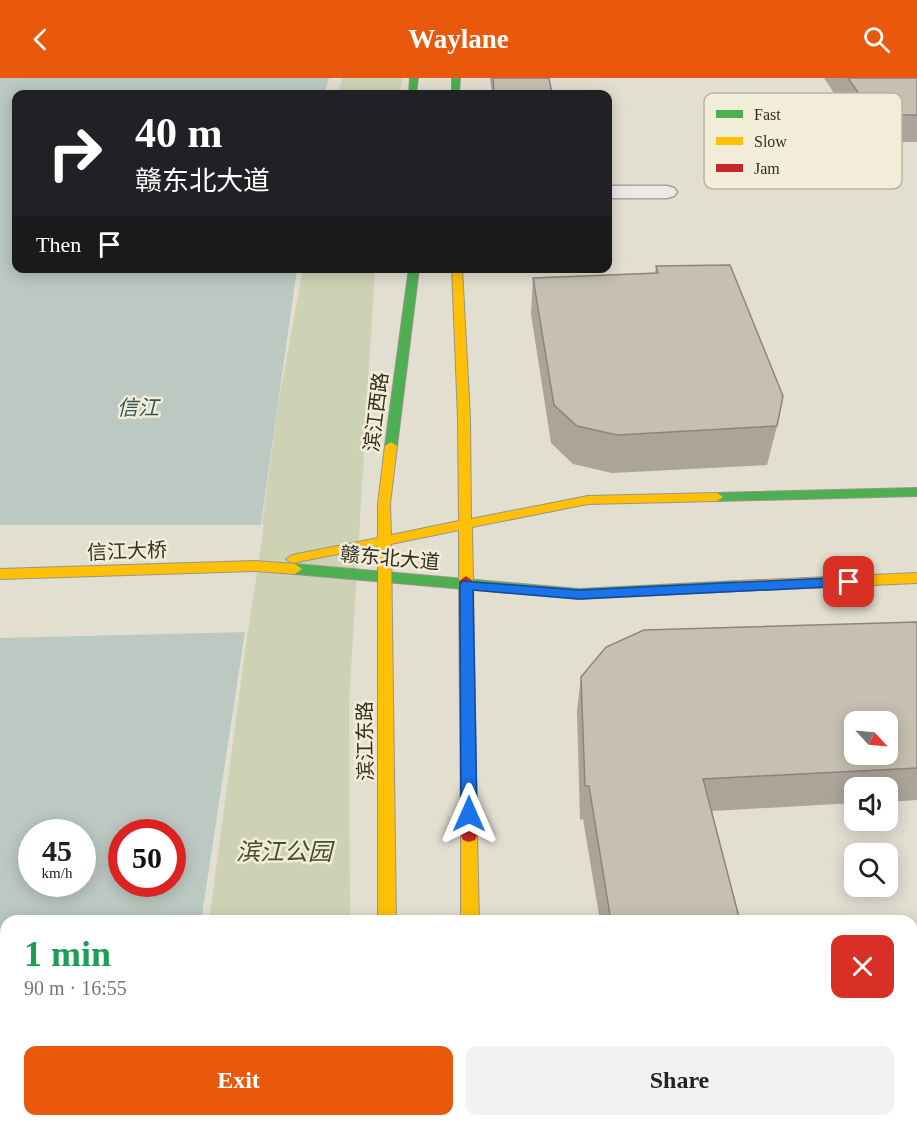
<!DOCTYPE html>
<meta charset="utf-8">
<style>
:root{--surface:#fff;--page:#f2f2f2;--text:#222;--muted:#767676;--accent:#ea580c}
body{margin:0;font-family:"Times New Roman","Noto Sans SC",serif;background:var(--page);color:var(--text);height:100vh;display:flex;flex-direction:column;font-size:22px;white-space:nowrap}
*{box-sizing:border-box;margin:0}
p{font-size:20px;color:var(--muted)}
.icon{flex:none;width:33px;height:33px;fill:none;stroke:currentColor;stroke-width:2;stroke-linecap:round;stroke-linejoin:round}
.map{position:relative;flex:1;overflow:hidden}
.side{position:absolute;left:0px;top:837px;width:918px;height:212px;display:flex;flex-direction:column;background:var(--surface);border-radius:18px 18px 0 0;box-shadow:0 3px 15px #0003}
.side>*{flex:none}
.top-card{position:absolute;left:12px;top:12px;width:600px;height:183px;border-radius:12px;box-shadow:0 3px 15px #0003;background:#202124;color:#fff;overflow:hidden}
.needle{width:39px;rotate:116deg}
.fabs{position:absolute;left:844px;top:633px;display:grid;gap:12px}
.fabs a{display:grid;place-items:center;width:54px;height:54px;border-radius:12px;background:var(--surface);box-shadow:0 3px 15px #0003;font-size:30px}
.speed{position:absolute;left:18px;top:741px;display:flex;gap:12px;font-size:30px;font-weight:700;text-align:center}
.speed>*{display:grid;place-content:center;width:78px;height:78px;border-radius:50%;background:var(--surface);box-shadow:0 3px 15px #0003;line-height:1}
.speed small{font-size:15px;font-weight:400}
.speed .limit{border:9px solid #d22;background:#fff;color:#111}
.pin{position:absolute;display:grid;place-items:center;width:51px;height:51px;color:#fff;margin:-26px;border-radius:12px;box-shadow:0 3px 9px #0006}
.me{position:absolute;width:66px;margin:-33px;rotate:0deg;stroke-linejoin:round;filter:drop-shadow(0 0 4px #0008)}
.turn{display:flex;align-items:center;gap:21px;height:126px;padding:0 24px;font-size:27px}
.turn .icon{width:78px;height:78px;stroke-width:2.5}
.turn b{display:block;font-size:42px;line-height:51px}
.then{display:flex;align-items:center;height:57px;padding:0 24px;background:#0003;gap:12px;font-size:22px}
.round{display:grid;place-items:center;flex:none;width:63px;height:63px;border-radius:12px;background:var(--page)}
.headline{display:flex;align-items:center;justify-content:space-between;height:102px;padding:0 24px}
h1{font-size:36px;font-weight:700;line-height:45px;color:#1e9e55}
.cta{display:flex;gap:12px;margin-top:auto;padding:12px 24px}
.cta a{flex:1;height:69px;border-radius:12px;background:var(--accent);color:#fff;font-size:24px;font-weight:700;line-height:69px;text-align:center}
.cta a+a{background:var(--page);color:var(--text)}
header{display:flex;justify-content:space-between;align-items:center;height:78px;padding:0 24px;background:var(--accent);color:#fff;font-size:27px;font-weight:700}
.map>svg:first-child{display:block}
</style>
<header><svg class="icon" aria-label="back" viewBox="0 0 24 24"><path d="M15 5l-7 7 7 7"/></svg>Waylane<svg class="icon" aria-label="search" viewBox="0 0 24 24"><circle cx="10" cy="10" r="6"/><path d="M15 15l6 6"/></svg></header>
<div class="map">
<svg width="917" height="1048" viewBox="0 0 917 1048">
<rect width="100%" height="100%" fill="#e2dfd1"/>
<path fill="#ced2b5" d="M 343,0 L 403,0 L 399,16 L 337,16 Z
M 303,191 L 375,191 L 349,626 L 350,843 L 209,843 L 278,327 Z
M 182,1042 L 351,1042 L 351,1048 L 181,1048 Z"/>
<path fill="#bbc9c2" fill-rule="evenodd" d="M 0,0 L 329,0 L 324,16 L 16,16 L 16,190 L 297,191 L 255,488 L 201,843 L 6,843 L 6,1042 L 170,1043 L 169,1048 L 0,1048 ZM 32,754 L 82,754 L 82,806 L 32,806 ZM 122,754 L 172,754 L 172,806 L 122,806 Z"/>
<path fill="#e2dfd1" d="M 0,447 L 264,447 L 248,554 L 0,560 Z"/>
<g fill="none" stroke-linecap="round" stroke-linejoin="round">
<defs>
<path id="street" d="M 608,108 L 667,108 L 674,110 L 677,114 L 674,118 L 667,120 L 608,120 Z"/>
<path id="fast" d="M 410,0 L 418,0 L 416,16 L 409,16 Z
M 452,0 L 460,0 L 459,16 L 452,16 Z
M 409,190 L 419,190 L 397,368 L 391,372 L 385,368 Z
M 917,410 L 917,418 L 717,423 L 711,419 L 717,415 Z
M 295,486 L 579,511 L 738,503 L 745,508 L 738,513 L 579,521 L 295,496 L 288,491 Z
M 380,1042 L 400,1042 L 400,1048 L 380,1048 Z
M 481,1042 L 501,1042 L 502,1048 L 482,1048 Z"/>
<path id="slow" d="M 452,190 L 462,190 L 470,340 L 471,441 L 588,418 L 717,415 L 723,419 L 717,423 L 588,426 L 472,449 L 473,503 L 466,508 L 459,503 L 459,452 L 391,466 L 396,843 L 378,843 L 378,468 L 292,485 L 286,481 L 292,477 L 378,460 L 378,426 L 385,368 L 391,364 L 397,368 L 390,426 L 391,457 L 459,443 L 458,340 Z
M 255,483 L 295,486 L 302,491 L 295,496 L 255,493 L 0,501 L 0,491 Z
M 917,495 L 917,505 L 738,513 L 731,508 L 738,503 Z
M 469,750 L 475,752 L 477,757 L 479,843 L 461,843 L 461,757 L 463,752 Z"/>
<path id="jam" d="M 466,498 L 473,503 L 477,757 L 475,762 L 469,764 L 463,762 L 461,757 L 459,503 Z"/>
</defs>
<use href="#street" stroke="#a8a499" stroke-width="3"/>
<use href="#fast" stroke="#98948a" stroke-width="2"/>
<use href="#slow" stroke="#98948a" stroke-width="2"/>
<use href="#jam" stroke="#98948a" stroke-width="2"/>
<use href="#street" fill="#ebe9e1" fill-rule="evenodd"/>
<use href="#fast" fill="#4caf50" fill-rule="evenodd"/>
<use href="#slow" fill="#ffc107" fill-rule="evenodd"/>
<use href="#jam" fill="#c62828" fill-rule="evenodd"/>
</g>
<path fill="#aaa499" d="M 490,0 L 549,0 L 552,16 L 492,16 Z
M 824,0 L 917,0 L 917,64 L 866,64 Z
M 656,188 L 777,348 L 767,387 L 612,395 L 573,386 L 551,365 L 531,236 L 533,200 L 655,195 Z
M 917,544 L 917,722 L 888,724 L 888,710 L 855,710 L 855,725 L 712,733 L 740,843 L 600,843 L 583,741 L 580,742 L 577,633 L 581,599 Z
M 632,1042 L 792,1042 L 794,1048 L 633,1048 Z"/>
<path fill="#c6bfb2" stroke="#8b867d" stroke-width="1.5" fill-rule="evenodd" d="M 493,0 L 549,0 L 552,16 L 494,16 Z
M 848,0 L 917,0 L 917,37 L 874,37 Z
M 730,187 L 783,318 L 777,348 L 617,357 L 577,348 L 554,327 L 533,200 L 658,195 L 656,188 Z
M 917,544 L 917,690 L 703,701 L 740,843 L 611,843 L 589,708 L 585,708 L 581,599 L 606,569 L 644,552 ZM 855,644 L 888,644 L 888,676 L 855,676 Z
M 645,1042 L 792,1042 L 794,1048 L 646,1048 Z"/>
<path fill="#1a73e8" stroke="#114b97" stroke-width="1.5" d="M 849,499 L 856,504 L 849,508 L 579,521 L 473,512 L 477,736 L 475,741 L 469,743 L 463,741 L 461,736 L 460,507 L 462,503 L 579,512 Z"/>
<g text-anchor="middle" stroke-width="5" stroke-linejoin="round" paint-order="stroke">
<g font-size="20" fill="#372e22" stroke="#f2edd8">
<text transform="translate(376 334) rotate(-83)" y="7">滨江西路</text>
<text transform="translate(127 473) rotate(-2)" y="7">信江大桥</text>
<text transform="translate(390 480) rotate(5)" y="7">赣东北大道</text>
<text transform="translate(365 663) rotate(-91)" y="7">滨江东路</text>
</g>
<g font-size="21" font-style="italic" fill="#335355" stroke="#f2edd8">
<text x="138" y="337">信江</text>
</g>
<g font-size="24" font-style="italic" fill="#43512b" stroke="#f2edd8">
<text x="284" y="782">滨江公园</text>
</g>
</g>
<rect x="704" y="15" width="198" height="96" rx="9" fill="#f2edd8" stroke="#bab4a1" stroke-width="1.5"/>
<rect x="716" y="32" width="27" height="8" fill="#4caf50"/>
<rect x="716" y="59" width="27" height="8" fill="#ffc107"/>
<rect x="716" y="86" width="27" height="8" fill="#c62828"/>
<g font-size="16" fill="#372e22">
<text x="754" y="42">Fast</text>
<text x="754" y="69">Slow</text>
<text x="754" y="96">Jam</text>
</g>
</svg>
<div class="fabs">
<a><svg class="needle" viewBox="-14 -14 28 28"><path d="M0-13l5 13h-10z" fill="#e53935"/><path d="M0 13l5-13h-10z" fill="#767676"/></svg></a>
<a><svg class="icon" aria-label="sound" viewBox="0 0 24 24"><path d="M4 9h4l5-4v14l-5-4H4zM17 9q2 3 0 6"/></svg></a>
<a><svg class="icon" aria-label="search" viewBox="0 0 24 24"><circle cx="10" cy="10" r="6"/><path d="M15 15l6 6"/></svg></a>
</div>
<div class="speed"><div>45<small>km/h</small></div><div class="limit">50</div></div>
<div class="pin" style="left:849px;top:504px;background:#d93025"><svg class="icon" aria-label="arrive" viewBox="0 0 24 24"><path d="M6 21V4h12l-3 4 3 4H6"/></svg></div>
<svg class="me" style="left:469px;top:736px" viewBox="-20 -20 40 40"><path d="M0-17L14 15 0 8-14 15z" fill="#1a73e8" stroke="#fff" stroke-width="4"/></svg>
<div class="top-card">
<div class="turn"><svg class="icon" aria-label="right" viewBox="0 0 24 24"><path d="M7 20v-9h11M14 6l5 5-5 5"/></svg><div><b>40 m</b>赣东北大道</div></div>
<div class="then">Then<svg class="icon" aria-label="arrive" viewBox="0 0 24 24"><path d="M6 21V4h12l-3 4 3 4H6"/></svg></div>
</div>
<section class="side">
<div class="headline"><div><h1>1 min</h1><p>90 m · 16:55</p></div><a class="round" style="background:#d93025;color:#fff"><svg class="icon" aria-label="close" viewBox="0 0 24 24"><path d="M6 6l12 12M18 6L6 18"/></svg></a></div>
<div class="cta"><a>Exit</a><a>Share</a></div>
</section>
</div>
